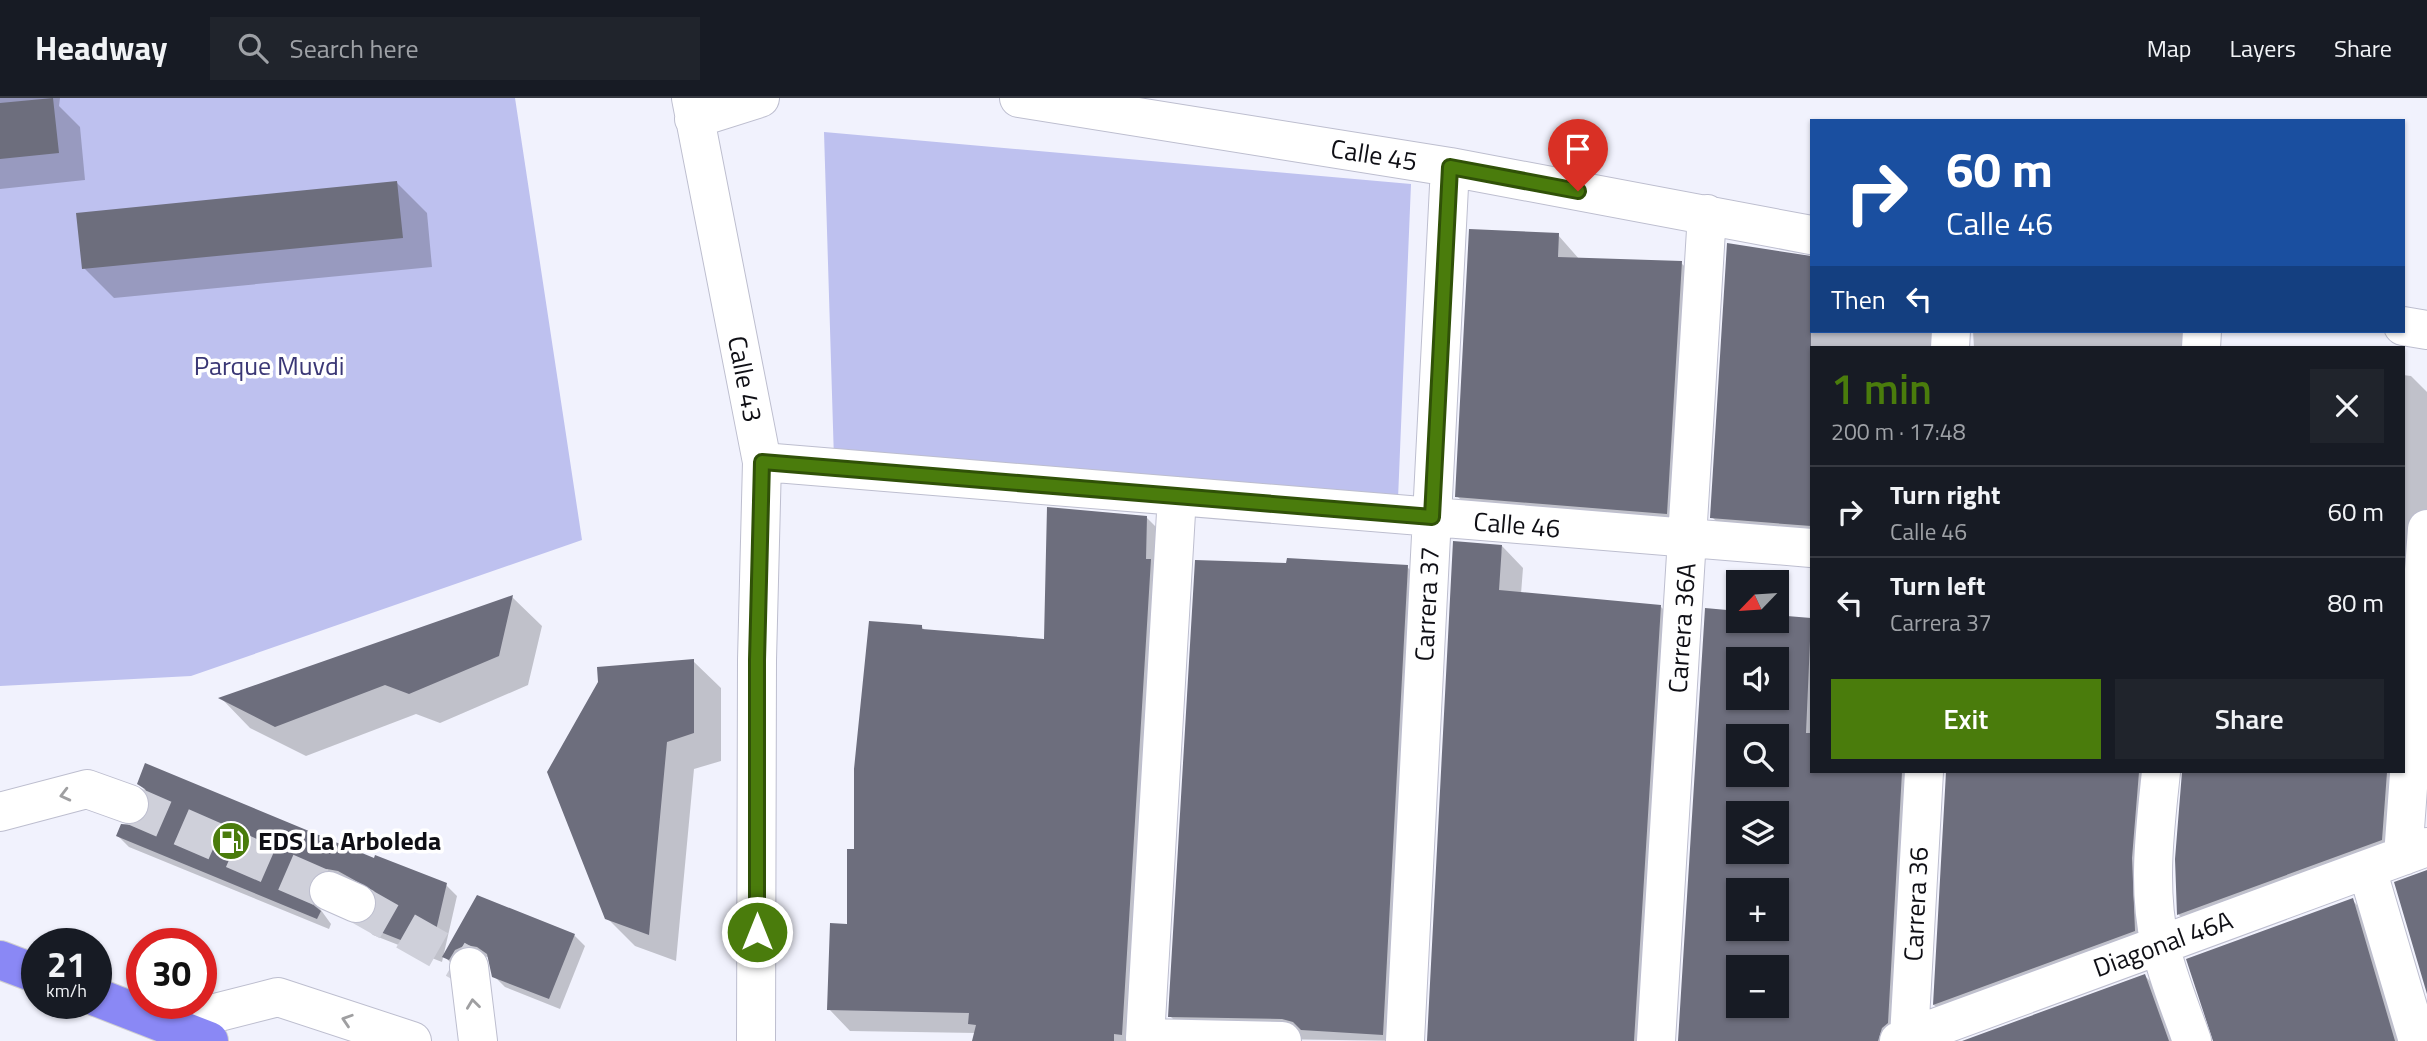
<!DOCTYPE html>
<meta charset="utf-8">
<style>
:root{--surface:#171b24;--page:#20242c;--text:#f1f3f6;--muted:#9ea1a6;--line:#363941;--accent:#4a7c0c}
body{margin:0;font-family:"Titillium Web",sans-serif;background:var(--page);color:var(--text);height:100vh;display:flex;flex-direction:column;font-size:26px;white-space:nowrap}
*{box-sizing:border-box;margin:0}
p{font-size:23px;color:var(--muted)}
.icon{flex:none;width:38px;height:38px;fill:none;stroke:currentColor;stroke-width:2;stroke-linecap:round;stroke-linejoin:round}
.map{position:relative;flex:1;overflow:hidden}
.panel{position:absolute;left:1810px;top:248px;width:595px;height:427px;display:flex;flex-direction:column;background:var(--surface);border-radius:0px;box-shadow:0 2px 5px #0004}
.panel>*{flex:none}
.hud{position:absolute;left:1810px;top:21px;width:595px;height:214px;border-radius:0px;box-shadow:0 2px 5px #0004;background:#1a4fa0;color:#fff;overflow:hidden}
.needle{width:46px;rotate:245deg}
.buttons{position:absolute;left:1726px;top:472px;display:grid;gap:14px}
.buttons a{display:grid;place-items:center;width:63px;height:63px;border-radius:0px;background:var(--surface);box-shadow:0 2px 5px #0004;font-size:35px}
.speed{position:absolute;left:21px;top:830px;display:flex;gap:14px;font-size:35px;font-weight:700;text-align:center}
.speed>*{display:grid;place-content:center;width:91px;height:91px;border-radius:50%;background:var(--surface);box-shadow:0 2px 5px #0004;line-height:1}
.speed small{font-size:18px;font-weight:400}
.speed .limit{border:10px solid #d22;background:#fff;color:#111}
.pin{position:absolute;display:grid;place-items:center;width:60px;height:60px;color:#fff;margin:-72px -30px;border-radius:50% 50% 50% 0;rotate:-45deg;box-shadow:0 0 7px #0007}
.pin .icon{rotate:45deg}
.me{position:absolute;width:77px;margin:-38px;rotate:0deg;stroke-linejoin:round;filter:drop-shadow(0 0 5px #0008)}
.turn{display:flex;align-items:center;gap:24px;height:147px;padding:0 21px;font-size:32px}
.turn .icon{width:91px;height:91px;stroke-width:2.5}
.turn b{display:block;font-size:49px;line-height:60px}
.then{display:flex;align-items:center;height:66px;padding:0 21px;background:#0003;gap:14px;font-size:26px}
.round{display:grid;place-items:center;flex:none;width:74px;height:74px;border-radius:0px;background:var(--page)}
.head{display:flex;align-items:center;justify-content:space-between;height:119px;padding:0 21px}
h1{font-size:42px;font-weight:600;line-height:52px;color:var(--accent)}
.button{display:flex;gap:14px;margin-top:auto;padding:14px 21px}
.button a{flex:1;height:80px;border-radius:0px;background:var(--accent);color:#fff;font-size:28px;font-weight:600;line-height:80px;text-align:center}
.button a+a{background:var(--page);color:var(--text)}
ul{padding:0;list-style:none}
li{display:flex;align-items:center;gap:21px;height:91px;padding:0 21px;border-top:2px solid var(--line)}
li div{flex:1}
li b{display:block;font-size:26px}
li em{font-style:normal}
header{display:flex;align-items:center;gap:42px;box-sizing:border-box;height:98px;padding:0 35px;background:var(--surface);border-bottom:2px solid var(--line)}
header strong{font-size:33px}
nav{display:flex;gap:38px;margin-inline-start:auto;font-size:24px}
.search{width:490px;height:63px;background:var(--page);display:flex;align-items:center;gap:18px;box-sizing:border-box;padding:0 24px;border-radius:0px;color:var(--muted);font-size:26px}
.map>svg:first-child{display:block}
</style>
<header>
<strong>Headway</strong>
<div class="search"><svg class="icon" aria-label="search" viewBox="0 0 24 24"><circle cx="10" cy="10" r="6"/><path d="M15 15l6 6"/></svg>Search here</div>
<nav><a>Map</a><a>Layers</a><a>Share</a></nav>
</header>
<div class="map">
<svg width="2427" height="943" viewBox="0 0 2427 943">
<rect width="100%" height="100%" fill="#f1f2fd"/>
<path fill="#bec1ef" d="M 0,0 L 515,0 L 582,442 L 191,578 L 0,588 Z
M 824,34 L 1411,86 L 1398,401 L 834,362 Z"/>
<path fill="#0003" fill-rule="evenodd" d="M 0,0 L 60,0 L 59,8 L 80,29 L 85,82 L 0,91 Z
M 397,85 L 427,115 L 432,169 L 114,200 L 84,170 Z
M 1558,137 L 1580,162 L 1681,165 L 1703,186 L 1688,437 L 1479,420 L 1457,398 Z
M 1811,159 L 1811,233 L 1968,233 L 1951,250 L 1811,250 L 1811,447 L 1733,440 L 1712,419 L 1807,160 Z
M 1973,233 L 2199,233 L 2202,250 L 1974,250 Z
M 2403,277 L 2411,278 L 2427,294 L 2427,447 L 2403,763 L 2200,838 L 2179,817 L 2177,761 L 2184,674 L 2403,674 Z
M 1146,419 L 1168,441 L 1145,943 L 974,943 L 976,935 L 850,933 L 829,911 L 849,828 L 856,753 L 922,529 L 926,534 L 1046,543 Z
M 1502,448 L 1523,470 L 1521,496 L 1660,508 L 1681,529 L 1656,943 L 1429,943 Z
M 1407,469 L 1429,490 L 1405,943 L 1192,940 L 1170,918 Z
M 512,499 L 542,528 L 528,587 L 440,625 L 416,616 L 306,658 L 250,630 L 222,601 Z
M 1776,519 L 1811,522 L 1811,674 L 1943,674 L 1909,943 L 1680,943 L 1738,523 L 1776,523 ZM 1738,562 L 1776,562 L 1776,600 L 1738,600 ZM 1738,639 L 1776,639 L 1776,677 L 1738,677 ZM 1738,716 L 1776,716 L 1776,754 L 1738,754 ZM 1738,793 L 1776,793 L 1776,831 L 1738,831 ZM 1738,870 L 1776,870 L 1776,908 L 1738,908 Z
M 693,563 L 721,590 L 721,663 L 694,671 L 676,863 L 635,848 L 607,820 Z
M 1947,674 L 2178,674 L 2156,854 L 1955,928 L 1934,907 Z
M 139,685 L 446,787 L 457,798 L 442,864 L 373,837 L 363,827 L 370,824 L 378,814 L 378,799 L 351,784 L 319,796 L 318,808 L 331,826 L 329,831 L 129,749 L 118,738 L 145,724 L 151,715 L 152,701 Z
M 478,799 L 574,837 L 585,848 L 560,911 L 505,889 L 494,878 L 489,859 L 478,858 L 456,870 L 445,859 Z
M 2352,802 L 2373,823 L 2409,943 L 2215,943 Z
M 2145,878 L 2166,899 L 2181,943 L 1968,943 Z"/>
<path fill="#6d6e7d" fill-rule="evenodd" d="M 53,0 L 59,55 L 0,61 L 0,5 Z
M 397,83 L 403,140 L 82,171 L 76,115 Z
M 1469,131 L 1559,135 L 1558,159 L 1682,163 L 1667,416 L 1455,399 Z
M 1727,145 L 1811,158 L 1811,428 L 1710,420 Z
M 1047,409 L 1147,418 L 1146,461 L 1151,461 L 1122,937 L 1114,936 L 1114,943 L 972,943 L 976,927 L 968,926 L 969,915 L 827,912 L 830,825 L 847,826 L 847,751 L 854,751 L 854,671 L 869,523 L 922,527 L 922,531 L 1044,541 Z
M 1453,443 L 1502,447 L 1499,492 L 1661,507 L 1634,943 L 1427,943 Z
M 1287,460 L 1408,467 L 1383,937 L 1301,932 L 1293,924 L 1282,921 L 1168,919 L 1195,462 L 1286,465 Z
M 513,497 L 499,558 L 409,596 L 385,587 L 275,629 L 218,600 Z
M 1705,510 L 1738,513 L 1738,523 L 1776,523 L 1776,517 L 1811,520 L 1806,635 L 1811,635 L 1811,674 L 1902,674 L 1888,925 L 1882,930 L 1878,943 L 1678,943 ZM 1738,562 L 1776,562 L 1776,600 L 1738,600 ZM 1738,639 L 1776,639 L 1776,677 L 1738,677 ZM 1738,716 L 1776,716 L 1776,754 L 1738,754 ZM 1738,793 L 1776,793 L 1776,831 L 1738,831 ZM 1738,870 L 1776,870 L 1776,908 L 1738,908 Z
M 694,561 L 694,635 L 667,644 L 649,837 L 605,821 L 547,674 L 598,584 L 597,569 Z
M 145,665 L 374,760 L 375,757 L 447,785 L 431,854 L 360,826 L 369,822 L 376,813 L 378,802 L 374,793 L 338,773 L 327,771 L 317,775 L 309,785 L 307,796 L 311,805 L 321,813 L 317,821 L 116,738 L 121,726 L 134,727 L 144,722 L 149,714 L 150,701 L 145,691 L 137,686 Z
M 1946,674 L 2139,674 L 2132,760 L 2135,833 L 1933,907 Z
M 2182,674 L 2387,674 L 2382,742 L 2177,817 L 2175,761 Z
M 2427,772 L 2427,896 L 2394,784 Z
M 477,797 L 575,836 L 549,901 L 492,879 L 487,856 L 477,849 L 466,847 L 455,852 L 449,862 L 442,859 Z
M 2353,800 L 2395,943 L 2213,943 L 2186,861 Z
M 2145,876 L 2169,943 L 1962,943 Z"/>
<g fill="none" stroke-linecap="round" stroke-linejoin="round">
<path stroke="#cfd0da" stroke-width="38" stroke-dasharray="38 19" stroke-linecap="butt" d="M 129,706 L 329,793
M 356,805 L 469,869"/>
<defs>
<path id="minor" d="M 691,0 L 762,364 L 757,562 L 756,943
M 1019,0 L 1450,69 L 1811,137
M 694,21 L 760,0
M 2403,228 L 2427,232
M 1950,250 L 1951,233
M 2201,250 L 2202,233
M 762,364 L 1811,450
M 1177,398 L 1145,940 L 1282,943
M 2161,674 C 2155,731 2147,789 2160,846 C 2167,878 2181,911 2192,943
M 0,714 L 87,691 L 129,706
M 2403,758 L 2427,431
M 2367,771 L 2418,943
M 329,793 L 356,805
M 469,869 L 478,943
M 168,927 L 278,899 L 412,943
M 1909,939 L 1924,674
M 1405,943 L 1450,69
M 1656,943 L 1707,116
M 1899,943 L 2427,749"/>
<path id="highway" d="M 0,862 L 37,876
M 96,899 L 209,943"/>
</defs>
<use href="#minor" stroke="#bdbecf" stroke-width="40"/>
<use href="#highway" stroke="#cfcfd0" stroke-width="40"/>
<path stroke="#8e8f98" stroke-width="4.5" stroke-dasharray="7 3.5" stroke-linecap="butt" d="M 66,837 L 88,845"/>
<use href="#minor" stroke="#fff" stroke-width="38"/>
<use href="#highway" stroke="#8a88f5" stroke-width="38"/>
</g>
<defs><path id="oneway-chevron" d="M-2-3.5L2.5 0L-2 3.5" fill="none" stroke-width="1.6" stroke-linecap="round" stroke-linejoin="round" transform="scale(1.75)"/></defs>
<g stroke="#9f9fa1">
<use href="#oneway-chevron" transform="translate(65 697) rotate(166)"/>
<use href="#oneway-chevron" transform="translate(473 906) rotate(-97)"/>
<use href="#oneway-chevron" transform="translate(347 922) rotate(-162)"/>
</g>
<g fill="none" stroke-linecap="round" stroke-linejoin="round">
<defs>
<path id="route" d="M 757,834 L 757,562 L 762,364 L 1432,419 L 1450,69 L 1578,93"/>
</defs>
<use href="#route" stroke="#305108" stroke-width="18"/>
<use href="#route" stroke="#4a7c0c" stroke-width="12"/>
</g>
<defs>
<symbol id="fuel-disc" viewBox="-11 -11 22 22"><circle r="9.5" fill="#4a7c0c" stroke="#fff"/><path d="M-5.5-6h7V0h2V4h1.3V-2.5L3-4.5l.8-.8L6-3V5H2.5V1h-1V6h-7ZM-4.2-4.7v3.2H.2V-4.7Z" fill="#fff"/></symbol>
</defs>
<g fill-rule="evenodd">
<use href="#fuel-disc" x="209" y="721" width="44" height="44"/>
</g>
<g text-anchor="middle" stroke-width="7" stroke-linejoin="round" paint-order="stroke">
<g font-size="26" fill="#0f0f15" stroke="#fff">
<text transform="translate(1374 57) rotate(9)" y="9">Calle 45</text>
<text transform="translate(745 281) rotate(79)" y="9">Calle 43</text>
<text transform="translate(1517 427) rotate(5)" y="9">Calle 46</text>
<text transform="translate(1427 506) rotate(-87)" y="9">Carrera 37</text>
<text transform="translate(1682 530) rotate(-86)" y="9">Carrera 36A</text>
<text transform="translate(1916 806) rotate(-87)" y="9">Carrera 36</text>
<text transform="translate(2163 846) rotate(-20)" y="9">Diagonal 46A</text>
</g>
<g font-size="26" fill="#3a3775" stroke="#fff">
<text x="269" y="277">Parque Muvdi</text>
</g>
<g font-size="26" font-weight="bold" fill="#0f0f15" stroke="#fff" text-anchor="start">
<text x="258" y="752">EDS La Arboleda</text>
</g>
</g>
</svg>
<div class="buttons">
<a><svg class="needle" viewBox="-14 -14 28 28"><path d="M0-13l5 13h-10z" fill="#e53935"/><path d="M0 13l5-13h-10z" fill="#9ea1a6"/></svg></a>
<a><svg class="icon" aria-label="sound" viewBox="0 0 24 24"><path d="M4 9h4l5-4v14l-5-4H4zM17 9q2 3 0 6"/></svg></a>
<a><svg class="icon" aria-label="search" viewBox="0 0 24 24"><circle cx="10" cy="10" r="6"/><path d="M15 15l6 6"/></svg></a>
<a><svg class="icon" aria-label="layers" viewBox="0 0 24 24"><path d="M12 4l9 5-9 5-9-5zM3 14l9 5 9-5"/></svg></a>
<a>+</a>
<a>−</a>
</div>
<div class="speed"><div>21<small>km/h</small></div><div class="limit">30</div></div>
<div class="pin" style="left:1578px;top:93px;background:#d93025"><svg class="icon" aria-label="arrive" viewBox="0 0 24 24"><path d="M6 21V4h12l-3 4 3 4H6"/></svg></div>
<svg class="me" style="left:757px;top:834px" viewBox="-20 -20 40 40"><circle r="17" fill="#4a7c0c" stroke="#fff" stroke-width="3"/><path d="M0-11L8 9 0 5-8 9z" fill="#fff"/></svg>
<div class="hud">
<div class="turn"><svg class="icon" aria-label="right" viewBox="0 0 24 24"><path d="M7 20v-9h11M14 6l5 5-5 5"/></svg><div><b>60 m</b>Calle 46</div></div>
<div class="then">Then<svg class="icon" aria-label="left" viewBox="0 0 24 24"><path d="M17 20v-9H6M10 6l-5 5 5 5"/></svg></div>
</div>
<section class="panel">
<div class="head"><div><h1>1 min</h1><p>200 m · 17:48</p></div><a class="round"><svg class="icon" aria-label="close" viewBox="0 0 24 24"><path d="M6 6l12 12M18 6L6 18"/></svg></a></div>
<ul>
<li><svg class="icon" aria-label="right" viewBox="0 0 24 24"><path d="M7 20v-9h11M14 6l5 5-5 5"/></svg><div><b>Turn right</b><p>Calle 46</p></div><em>60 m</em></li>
<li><svg class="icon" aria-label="left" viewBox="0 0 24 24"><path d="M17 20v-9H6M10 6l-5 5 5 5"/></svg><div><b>Turn left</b><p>Carrera 37</p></div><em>80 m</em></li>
</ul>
<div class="button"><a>Exit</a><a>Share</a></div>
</section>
</div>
